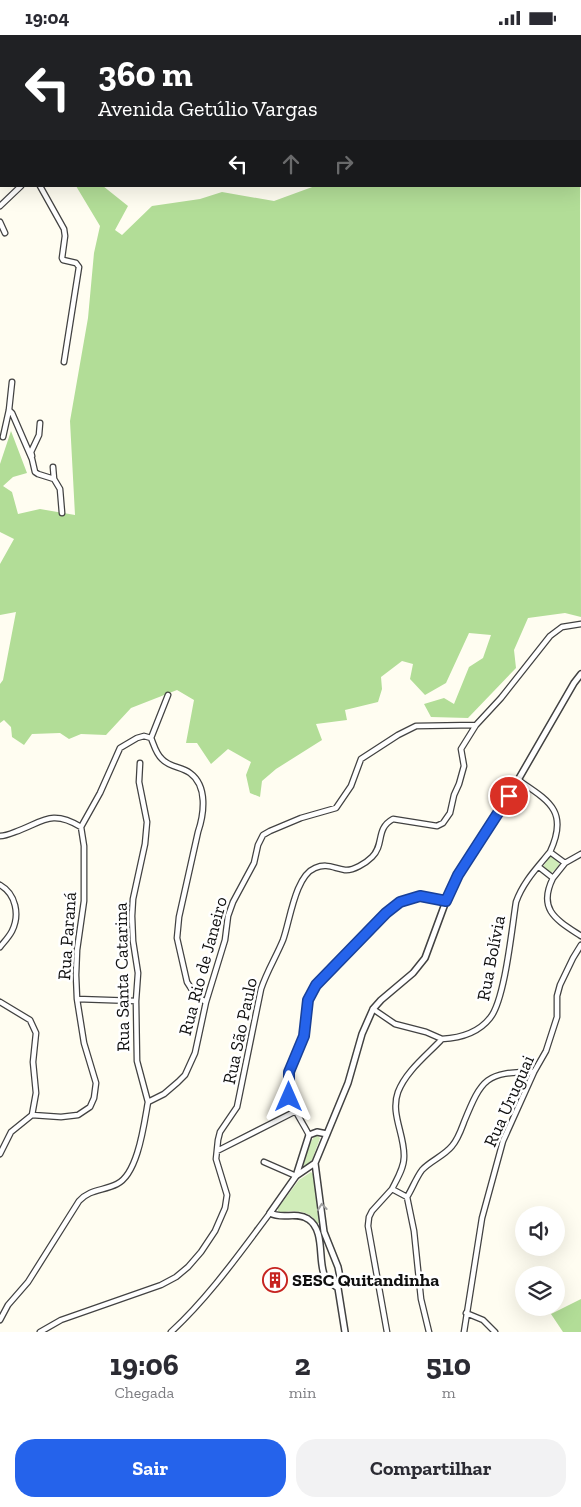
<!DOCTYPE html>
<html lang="pt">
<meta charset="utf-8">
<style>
:root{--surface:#fff;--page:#f2f2f3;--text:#2b2b33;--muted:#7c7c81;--accent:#2563eb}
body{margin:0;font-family:"Zilla Slab",serif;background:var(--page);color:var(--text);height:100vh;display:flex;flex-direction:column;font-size:19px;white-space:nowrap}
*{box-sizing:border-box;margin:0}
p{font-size:16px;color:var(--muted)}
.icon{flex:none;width:28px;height:28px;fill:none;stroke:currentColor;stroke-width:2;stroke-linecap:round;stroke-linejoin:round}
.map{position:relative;height:1297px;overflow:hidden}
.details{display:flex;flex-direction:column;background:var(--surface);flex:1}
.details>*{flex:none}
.hud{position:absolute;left:0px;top:0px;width:581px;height:152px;box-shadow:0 5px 20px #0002;background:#202124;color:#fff;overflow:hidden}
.buttons{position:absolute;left:515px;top:1171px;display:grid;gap:10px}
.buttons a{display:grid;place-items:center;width:50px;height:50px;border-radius:50%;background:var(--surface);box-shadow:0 5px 20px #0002;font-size:25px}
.pin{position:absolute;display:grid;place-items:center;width:42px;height:42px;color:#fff;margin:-21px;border:2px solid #fff;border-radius:50%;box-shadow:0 1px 5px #0007}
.me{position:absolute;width:55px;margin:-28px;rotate:0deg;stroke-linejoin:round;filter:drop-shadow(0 0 4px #0008)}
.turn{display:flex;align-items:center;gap:18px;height:105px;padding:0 15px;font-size:22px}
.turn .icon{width:65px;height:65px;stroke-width:2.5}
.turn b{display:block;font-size:35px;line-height:42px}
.lanes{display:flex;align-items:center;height:48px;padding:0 15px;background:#0003;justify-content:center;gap:25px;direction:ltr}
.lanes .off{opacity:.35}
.eta{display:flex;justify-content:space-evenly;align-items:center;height:85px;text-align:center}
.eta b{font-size:30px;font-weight:700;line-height:35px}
.action{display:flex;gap:10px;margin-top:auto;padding:10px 15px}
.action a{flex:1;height:58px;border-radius:20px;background:var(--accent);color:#fff;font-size:20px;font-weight:700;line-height:58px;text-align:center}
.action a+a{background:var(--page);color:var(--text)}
.status{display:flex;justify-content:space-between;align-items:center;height:35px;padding:0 25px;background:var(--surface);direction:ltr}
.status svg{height:14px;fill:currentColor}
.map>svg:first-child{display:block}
</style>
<div class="status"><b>19:04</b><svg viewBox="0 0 49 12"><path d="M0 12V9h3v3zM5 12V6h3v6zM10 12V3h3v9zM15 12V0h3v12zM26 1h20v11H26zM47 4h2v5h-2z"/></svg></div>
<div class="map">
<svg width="581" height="1297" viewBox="0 0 581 1297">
<rect width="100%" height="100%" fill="#fffdf1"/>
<path fill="#d0ecb9" d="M 550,821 L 555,823 L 559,828 L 559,831 L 551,838 L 543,832 Z
M 317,1100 L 320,1103 L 319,1106 L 312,1125 L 304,1133 L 303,1132 C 307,1122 308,1105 317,1100 Z
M 311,1137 L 313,1139 L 319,1188 L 317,1188 C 310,1175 293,1175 280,1178 L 278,1176 L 278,1173 L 299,1145 Z"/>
<path fill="#b2dd97" d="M 347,0 L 581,0 L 581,67 L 580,1 Z
M 580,139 L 581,582 L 565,578 L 528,583 L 514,615 L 516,633 L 468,683 L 431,682 L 424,669 L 444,663 L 454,669 L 469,632 L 483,623 L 491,600 L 469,598 L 446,648 L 425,660 L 410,644 L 413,629 L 402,626 L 381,642 L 382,654 L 378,667 L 345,675 L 347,685 L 316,689 L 322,705 L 276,734 L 262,746 L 260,762 L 250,758 L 246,740 L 251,727 L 228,714 L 211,729 L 197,708 L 186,708 L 194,665 L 177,655 L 131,673 L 106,700 L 81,699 L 69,704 L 60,698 L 32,699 L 24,710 L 12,702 L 11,692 L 4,685 L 0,688 L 0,649 L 3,645 L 16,577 L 0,580 L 0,529 L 14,504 L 0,497 L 0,429 L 11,396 L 27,438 L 13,442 L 3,451 L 12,457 L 18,479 L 40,474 L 75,480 L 70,386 L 88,283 L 94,218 L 100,191 L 76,151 L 103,151 L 128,171 L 115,195 L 122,200 L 152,171 L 200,164 L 222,157 L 274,166 L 315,151 L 580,151 Z
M 581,1264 L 581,1297 L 563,1297 L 551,1279 Z"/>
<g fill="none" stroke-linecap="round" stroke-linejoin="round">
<defs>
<path id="minor" d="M 72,0 L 73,1
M 136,0 L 139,1
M 214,0 L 215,1
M 151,1 L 155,0
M 0,126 L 1,128
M 40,151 L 64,194 L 65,201 L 62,223 L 63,225 L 76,228 L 79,232 L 64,327
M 0,171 L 21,151
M 0,187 L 5,198
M 9,375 L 12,378 L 32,424 L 35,437 L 38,439 L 54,444
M 3,402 L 9,375 L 12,347
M 32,421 L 31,417 L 39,400 L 40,388
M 53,432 L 54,444 L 60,454 L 62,478
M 151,703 L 168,660
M 140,728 L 139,747 L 147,787 L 145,809 L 133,864 L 132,881 L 133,906 L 138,938 L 136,966 L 137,1026 L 148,1067
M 518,745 C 549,766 569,776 550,817
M 0,801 C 5,801 10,799 15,797 C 43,787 51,774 81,792
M 565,828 L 581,819
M 553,843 C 537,875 557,885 581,901
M 0,850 C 16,859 20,880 12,896 C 9,902 4,907 0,912
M 77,964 L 136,966
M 0,967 L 30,985 L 36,998 L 33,1027 L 36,1058 L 32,1080 L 11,1097 L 0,1119
M 373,974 L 395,989 L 426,997 L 442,1004
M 32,1080 L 61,1082 L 78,1080 L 90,1072 L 94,1063 L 96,1048 L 84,1008 L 77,964 L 76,940 L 77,915 L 84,866 L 84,811 L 81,792 L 100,758 L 120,713 L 137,703 L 144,701 L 151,703 C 154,710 156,719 162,724 C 169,732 182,732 190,738 C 208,751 204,779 198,797 L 179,882 L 177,903 L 187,947 L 196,961 L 206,967
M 309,1100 C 300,1082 286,1066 288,1044 C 289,1028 300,1017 304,1002 C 307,989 303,973 309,961 C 316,945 390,870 405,864 C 420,859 432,863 446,866
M 217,1116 L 296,1076
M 264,1127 L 296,1141
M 392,1154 C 397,1144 404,1133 404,1122 C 405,1100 390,1079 398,1057 C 406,1036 427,1020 442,1004 C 460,1003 479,997 490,983 C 505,965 512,892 516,867 C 523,847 537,833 550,817 L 565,828 L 553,843 L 539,832
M 407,1162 L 414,1196 L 421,1264 L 429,1297
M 466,1278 L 483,1285 L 495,1297
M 0,1285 L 8,1270 L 28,1247 L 79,1166 C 90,1154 103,1156 117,1149 C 138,1139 144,1089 148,1067 L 164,1059 L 178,1047 L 185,1040 L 195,1018 L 206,967 L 225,905 L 228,881 L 233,867 L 254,828 L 258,810 L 263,800 L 270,796 L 301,783 L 336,773 L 351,751 L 361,724 L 398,700 L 416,691 L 476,690 L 501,663 L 550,601 L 562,592 L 581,589
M 40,1297 L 61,1285 L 161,1250 L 176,1242 L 188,1232 L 201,1217 L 215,1196 L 225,1173 L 227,1160 L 216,1124 L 218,1105 L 220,1097 L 237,1072 L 261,954 C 267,936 276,922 283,905 C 290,886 295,841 315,833 C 327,828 333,833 345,835 C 353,836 366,828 372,822 C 385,809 375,794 393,784 L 437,791 L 443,788 L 450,778 L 454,760 L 459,749 L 464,731 L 461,714 L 476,690
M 171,1297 C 209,1262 239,1219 270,1178
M 387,1297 L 368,1191 L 369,1182 L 372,1176 L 392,1154 L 407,1162 C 412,1154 416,1143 422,1135 C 430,1126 444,1121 452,1111 C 458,1104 461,1095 464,1087 C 482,1043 486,1037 534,1037
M 464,1297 L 482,1183 L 503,1106 L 534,1037 L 546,1016 L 557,982 L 557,961 L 560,950 L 573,923 L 581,910"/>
<path id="tertiary" d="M 327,1099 L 317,1097 L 309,1100 L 296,1141 L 270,1178 C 283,1185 295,1176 308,1184 C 325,1195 318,1223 324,1239 C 327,1246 333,1249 338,1253
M 315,1128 L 324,1197 L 338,1232 L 340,1242 L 338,1253 L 345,1297
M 296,1141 L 315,1128 L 348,1048 L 362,999 L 373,974 L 381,965 L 413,938 L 425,923 L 446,866 L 458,840 L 518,745 L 574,648 L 581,639"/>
</defs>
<use href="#minor" stroke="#424242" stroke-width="7"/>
<use href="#tertiary" stroke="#424242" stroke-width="8"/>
<use href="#minor" stroke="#fff" stroke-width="4.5"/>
<use href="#tertiary" stroke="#fff" stroke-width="5"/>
</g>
<defs><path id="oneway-chevron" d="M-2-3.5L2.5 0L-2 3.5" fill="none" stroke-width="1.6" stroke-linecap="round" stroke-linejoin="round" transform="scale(1.25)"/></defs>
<use stroke="#9f9f9f" href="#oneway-chevron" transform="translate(322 1172) rotate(-97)"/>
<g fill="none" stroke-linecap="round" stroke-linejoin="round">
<defs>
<path id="route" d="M 289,1062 L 289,1037 L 304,1001 L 308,965 L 316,950 L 386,878 L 400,867 L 420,861 L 446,866 L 458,840 L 509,761"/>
</defs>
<use href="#route" stroke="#184099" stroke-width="12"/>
<use href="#route" stroke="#2563eb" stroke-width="9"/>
</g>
<defs>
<symbol id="building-ring" viewBox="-11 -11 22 22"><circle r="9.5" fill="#fff" stroke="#c62320" stroke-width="1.5"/><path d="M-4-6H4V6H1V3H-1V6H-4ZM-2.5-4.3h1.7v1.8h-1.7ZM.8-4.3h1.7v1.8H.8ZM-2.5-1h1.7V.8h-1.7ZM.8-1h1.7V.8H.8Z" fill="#c62320"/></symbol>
</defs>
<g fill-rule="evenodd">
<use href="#building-ring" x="261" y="1231" width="28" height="28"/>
</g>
<g text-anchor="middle" stroke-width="5" stroke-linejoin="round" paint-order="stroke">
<g font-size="18" fill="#0f0f0f" stroke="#fff">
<text transform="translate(67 901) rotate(-86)" y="6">Rua Paraná</text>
<text transform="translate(491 923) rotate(-79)" y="6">Rua Bolívia</text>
<text transform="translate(203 931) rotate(-75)" y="6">Rua Rio de Janeiro</text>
<text transform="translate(122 942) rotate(-91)" y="6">Rua Santa Catarina</text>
<text transform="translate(240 996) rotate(-78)" y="6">Rua São Paulo</text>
<text transform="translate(509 1066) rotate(-66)" y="6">Rua Uruguai</text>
</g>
<g font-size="18" font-weight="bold" fill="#0f0f0f" stroke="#fff" text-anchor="start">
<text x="292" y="1251">SESC Quitandinha</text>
</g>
</g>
</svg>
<div class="buttons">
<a><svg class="icon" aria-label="sound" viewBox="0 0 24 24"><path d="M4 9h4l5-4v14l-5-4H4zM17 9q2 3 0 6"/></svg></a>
<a><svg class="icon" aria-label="layers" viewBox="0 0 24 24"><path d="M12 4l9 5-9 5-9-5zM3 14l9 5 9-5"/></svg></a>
</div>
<div class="pin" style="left:509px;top:761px;background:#d93025"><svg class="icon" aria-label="arrive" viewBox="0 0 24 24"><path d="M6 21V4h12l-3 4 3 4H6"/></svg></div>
<svg class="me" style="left:289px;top:1062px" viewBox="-20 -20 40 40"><path d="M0-17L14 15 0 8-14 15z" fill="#2563eb" stroke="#fff" stroke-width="4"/></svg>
<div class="hud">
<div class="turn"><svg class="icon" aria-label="left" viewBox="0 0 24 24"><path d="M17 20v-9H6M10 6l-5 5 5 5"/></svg><div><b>360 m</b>Avenida Getúlio Vargas</div></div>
<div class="lanes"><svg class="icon" aria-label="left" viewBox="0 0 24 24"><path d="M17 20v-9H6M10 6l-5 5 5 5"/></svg><svg class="icon off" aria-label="ahead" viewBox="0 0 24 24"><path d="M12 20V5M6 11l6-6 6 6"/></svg><svg class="icon off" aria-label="right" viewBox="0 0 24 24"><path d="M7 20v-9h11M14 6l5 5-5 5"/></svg></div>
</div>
</div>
<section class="details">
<div class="eta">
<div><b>19:06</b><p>Chegada</p></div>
<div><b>2</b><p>min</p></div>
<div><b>510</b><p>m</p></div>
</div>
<div class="action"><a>Sair</a><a>Compartilhar</a></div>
</section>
